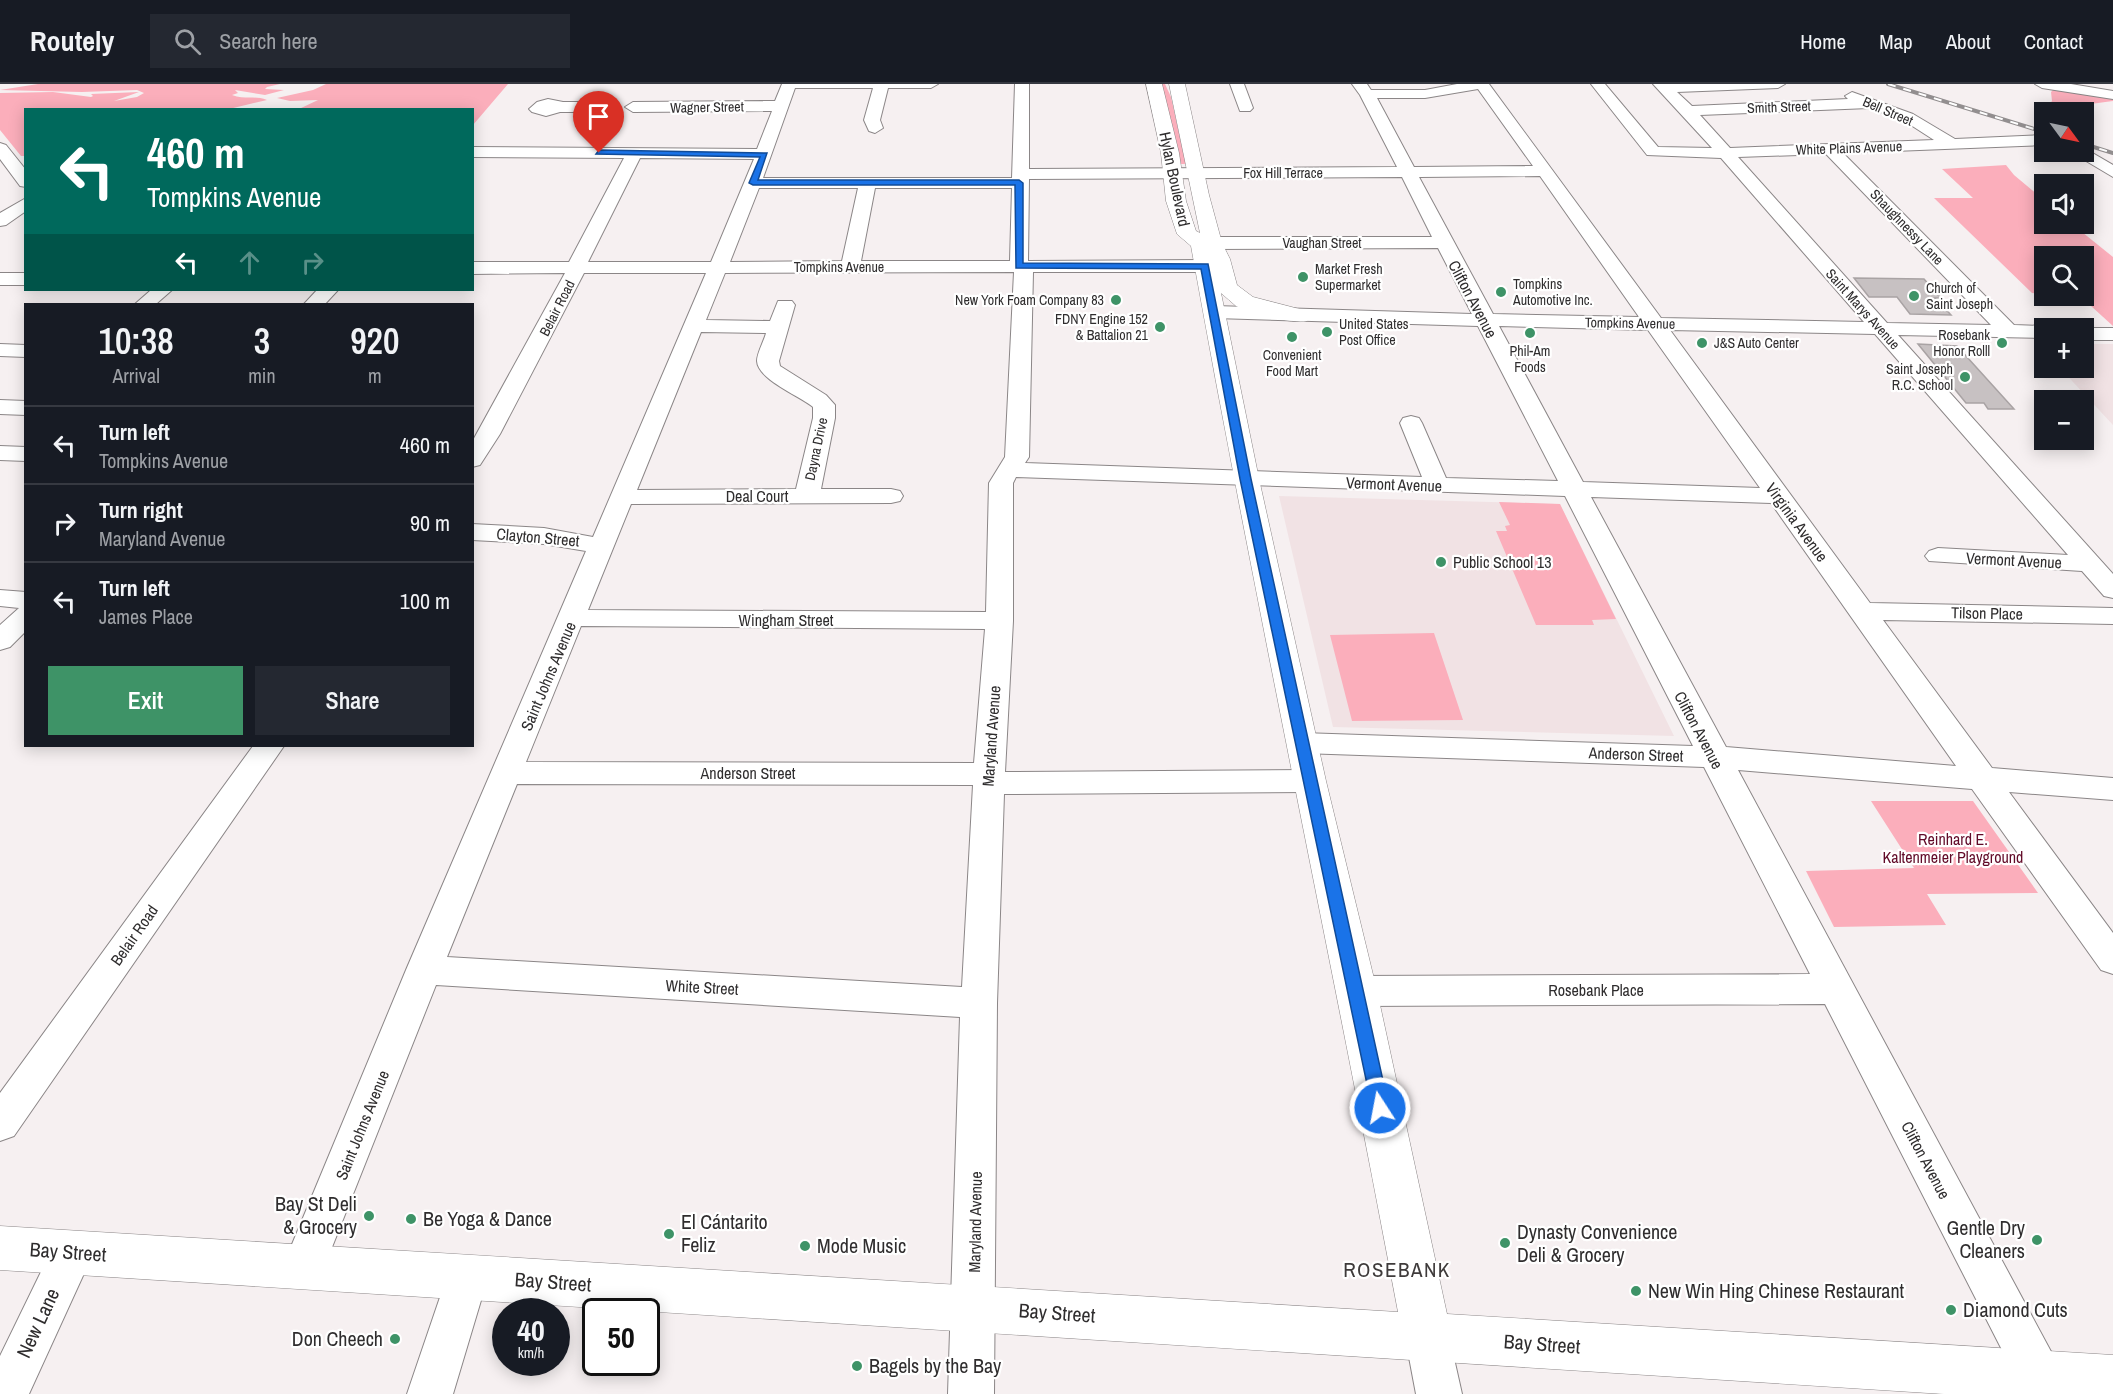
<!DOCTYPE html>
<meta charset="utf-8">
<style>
:root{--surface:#171b24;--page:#242831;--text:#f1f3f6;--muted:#9ea1a6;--line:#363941;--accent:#3e9367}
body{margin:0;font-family:"Archivo Narrow",sans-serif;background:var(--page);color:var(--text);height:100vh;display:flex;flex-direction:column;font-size:22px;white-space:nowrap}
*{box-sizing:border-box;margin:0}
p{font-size:20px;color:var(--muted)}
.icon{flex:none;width:33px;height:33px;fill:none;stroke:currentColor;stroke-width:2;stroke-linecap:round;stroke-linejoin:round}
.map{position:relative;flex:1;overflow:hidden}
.details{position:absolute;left:24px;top:219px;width:450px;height:444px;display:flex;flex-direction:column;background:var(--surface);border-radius:0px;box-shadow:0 3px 15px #0003}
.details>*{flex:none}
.top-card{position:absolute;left:24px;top:24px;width:450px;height:183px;border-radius:0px;box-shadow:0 3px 15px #0003;background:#00695c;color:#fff;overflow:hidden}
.needle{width:39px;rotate:123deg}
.fabs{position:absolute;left:2034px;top:18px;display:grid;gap:12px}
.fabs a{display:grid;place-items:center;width:60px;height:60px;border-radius:0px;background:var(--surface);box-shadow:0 3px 15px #0003;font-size:30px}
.speed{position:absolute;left:492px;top:1214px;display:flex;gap:12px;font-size:30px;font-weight:700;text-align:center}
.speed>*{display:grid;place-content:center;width:78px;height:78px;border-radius:50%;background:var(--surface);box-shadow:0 3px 15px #0003;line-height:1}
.speed small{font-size:15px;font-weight:400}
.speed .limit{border:3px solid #111;border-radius:9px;background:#fff;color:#111}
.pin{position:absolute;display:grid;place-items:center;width:51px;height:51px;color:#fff;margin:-62px -26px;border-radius:50% 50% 50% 0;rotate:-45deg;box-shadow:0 0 6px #0007}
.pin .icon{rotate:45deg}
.me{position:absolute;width:66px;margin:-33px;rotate:349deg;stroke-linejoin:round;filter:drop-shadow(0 0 4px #0008)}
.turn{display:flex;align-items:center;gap:21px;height:126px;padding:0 24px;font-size:27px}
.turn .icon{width:78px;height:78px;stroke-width:2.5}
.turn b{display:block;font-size:42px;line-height:51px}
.lanes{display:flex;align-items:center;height:57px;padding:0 24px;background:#0003;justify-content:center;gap:30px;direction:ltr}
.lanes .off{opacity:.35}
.eta{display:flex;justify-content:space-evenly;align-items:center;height:102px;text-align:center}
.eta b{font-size:36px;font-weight:600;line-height:42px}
.action{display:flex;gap:12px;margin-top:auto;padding:12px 24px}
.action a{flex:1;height:69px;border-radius:0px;background:var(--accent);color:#fff;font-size:24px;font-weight:600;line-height:69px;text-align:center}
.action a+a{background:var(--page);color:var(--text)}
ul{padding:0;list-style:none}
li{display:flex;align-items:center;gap:18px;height:78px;padding:0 24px;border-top:2px solid var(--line)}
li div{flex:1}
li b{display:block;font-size:22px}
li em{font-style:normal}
header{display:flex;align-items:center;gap:36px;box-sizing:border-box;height:84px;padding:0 30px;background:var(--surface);border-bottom:2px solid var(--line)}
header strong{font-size:28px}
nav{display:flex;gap:33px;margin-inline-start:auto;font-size:21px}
.search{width:420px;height:54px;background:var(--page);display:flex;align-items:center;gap:15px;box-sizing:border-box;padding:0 21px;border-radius:0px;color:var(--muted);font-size:22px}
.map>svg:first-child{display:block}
</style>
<header>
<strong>Routely</strong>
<div class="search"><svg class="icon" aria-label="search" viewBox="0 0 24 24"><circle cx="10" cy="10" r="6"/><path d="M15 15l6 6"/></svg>Search here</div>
<nav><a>Home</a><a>Map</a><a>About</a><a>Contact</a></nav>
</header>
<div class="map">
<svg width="2113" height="1310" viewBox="0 0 2113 1310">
<rect width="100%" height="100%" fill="#f6f0f1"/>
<path fill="#f1e2e4" d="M 2084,260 L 2113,260 L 2113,341 L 2060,284 L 2084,284 Z
M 1279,412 L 1560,420 L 1674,652 L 1333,643 Z"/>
<path fill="#fbaebb" d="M 38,0 L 280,0 L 267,3 L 265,5 L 284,6 L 265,11 L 235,6 L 238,9 L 232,11 C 245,16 254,11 267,16 L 225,26 L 26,26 L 25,72 L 21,72 L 0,46 L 0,9 L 53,8 L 91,13 L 93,12 L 91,10 L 139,8 L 114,17 L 137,13 L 144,9 L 137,6 L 82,8 L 0,6 Z
M 326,0 L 508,0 L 473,41 L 472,26 L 299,25 L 318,16 L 290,17 L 277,14 L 313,6 Z
M 1159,0 L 1165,0 L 1171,13 L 1186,80 L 1181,80 Z
M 2054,5 L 2113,14 L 2113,17 L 2045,26 L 2052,17 L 2051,8 Z
M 2006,81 L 2014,91 L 2044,116 L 2044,140 L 2072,140 L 2113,173 L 2113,242 L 2080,212 L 2084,212 L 2084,172 L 2044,172 L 2044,210 L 2032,209 L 1934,114 L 1973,114 L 1942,85 Z
M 1499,418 L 1560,420 L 1616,535 L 1592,536 L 1594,541 L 1536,541 L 1496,447 L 1507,447 L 1505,442 L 1510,441 Z
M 1434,549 L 1463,636 L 1352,637 L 1330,551 Z
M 1871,717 L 1973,717 L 2038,809 L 1927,810 L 1946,841 L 1834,843 L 1806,787 L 1914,784 Z"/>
<path fill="#c7c1c2" stroke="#a9a3a4" stroke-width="1.5" d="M 1854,194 L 1924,195 L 1941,214 L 1935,214 L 1951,231 L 1910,230 L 1897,213 L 1869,213 Z
M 1918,260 L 1957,262 L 2014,325 L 1988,325 L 1984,319 L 1966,319 Z"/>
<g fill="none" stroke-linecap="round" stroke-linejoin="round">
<defs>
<path id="minor" d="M 782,0 L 938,0 L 931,4 L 888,4 L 880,36 L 883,44 L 875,49 L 869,47 L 864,36 L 873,4 L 795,4 L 763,94 L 1012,94 L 1015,0 L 1029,0 L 1029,85 L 1397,83 L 1360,11 L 1352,0 L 1367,0 L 1371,6 L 1425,6 L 1457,0 L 1489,0 L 1661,234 L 1864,238 L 1721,74 L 1647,71 L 1591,0 L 1605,0 L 1658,63 L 1712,64 L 1653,0 L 1785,0 L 1778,4 L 1677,8 L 1692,22 L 1848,15 L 1845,12 L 1852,8 L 1913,30 L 1955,55 L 2044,51 L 2044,61 L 1843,69 L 2014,241 L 2044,242 L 2052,244 L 2044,244 L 2044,254 L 1898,251 L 2113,490 L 2113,514 L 2104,512 L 2082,487 L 1929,477 L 1925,472 L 1929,467 L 1938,464 L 2068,471 L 1875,250 L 1670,246 L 1870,519 L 2113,524 L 2113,540 L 1883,536 L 1992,684 L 2113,694 L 2113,716 L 2009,708 L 2113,849 L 2113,890 L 2101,886 L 1972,705 L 1738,686 L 2055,1275 L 2061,1291 L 2055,1307 C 2044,1310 2034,1310 2023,1307 L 1825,920 L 1357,922 L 1344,917 L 1339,907 L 1344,897 L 1357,892 L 1810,890 L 1704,683 L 1302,669 L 1291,666 L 1287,659 L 1291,652 L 1302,649 L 1693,662 L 1565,412 L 1016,393 L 1013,399 L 1013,537 L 1005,688 L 1309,686 L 1320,689 L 1324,697 L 1320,705 L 1309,708 L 1004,710 L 997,919 L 994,1310 L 948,1310 L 960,933 L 436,901 L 319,1196 L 304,1202 L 289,1196 L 283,1182 L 406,886 L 586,467 L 544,460 L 472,456 L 472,440 L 544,444 L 593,453 L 706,189 L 584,189 L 500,350 L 480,381 L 472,383 L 472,358 L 565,189 L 472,190 L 472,178 L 569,178 L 624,74 L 472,73 L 472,63 L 757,65 L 772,27 L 633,28 L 625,23 L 633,18 L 775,17 ZM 1478,5 L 1533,82 L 1414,83 L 1377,14 L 1425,14 ZM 1869,24 L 1903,36 L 1934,56 L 1730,64 L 1700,31 ZM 1826,70 L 1991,241 L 1887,239 L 1738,73 ZM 640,74 L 754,75 L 711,178 L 588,178 ZM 1540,92 L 1639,233 L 1493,230 L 1419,93 ZM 1402,93 L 1432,153 L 1212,153 L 1206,155 L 1203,159 L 1206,163 L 1212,165 L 1438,164 L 1472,230 L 1215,222 L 1208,224 L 1205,228 L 1208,232 L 1215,234 L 1478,242 L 1558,397 L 1446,394 L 1422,339 L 1419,334 L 1411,332 L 1403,334 L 1400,339 L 1422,393 L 1025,379 L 1029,373 L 1033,188 L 1205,188 L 1212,186 L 1214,182 L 1212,178 L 1205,176 L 1028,177 L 1029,95 ZM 759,104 L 858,104 L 842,177 L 730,178 ZM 875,104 L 1012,104 L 1010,177 L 861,177 ZM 725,189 L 1014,188 L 1005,373 L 989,399 L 986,528 L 588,526 L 631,420 L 891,419 L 900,417 L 903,412 L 900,407 L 891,405 L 821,405 L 835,334 L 835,321 L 826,311 L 780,282 L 779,277 L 795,221 L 792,217 L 778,217 L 770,237 L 706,236 ZM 1499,242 L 1648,246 L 1760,404 L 1583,398 ZM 701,248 L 766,249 C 764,257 757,269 757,277 C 758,296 800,312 813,323 L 813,334 L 796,405 L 637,406 ZM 1591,413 L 1771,419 L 1956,682 L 1726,663 ZM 581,542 L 985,545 L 974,679 L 526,678 ZM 517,700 L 973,701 L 962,903 L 447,873 Z
M 1230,0 L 1244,0 L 1253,24 L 1250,27 L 1240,27 Z
M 2035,0 L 2071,0 L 2113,7 L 2113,15 L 2042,4 Z
M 548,15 L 563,18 L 610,18 L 618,23 L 610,28 L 560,28 L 546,32 L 532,28 L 529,25 L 537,18 Z
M 0,59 L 6,61 L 26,86 L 26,103 L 20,102 L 0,75 Z
M 2084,64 L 2113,81 L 2113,93 L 2076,71 L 2074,68 L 2084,68 Z
M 26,114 L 26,127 L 6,141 L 0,142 L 0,129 Z
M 0,189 L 26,189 L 26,201 L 0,201 Z
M 151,206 L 172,206 L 156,220 L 135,220 Z
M 317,206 L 338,206 L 325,220 L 304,220 Z
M 2081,244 L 2113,244 L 2113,256 L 2084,256 L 2084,244 Z
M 0,260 L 26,261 L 26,273 L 0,272 Z
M 0,316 L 26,317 L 26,331 L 0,330 Z
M 0,362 L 26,363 L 26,377 L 0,376 Z
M 0,506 L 26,508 L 26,547 L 10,563 L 0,566 L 0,541 L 19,524 L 0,522 Z
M 253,662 L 284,662 L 14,1052 L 0,1057 L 0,1009 Z
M 72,1149 L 87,1155 L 93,1169 L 87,1183 L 29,1310 L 0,1310 L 0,1272 L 57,1155 Z
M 467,1172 L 482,1178 L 488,1193 L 453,1310 L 407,1310 L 452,1178 Z
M 1427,1230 L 1443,1236 L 1449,1252 L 1462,1310 L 1416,1310 L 1405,1252 L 1411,1236 Z"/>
<path id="major" d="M 1146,0 L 1162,0 L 1179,69 L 1186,117 L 1196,147 L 1200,149 L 1169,0 L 1185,0 L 1209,111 L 1222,159 L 1230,175 L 1237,201 L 1253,213 L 1307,227 L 1310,232 L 1307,237 C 1292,240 1250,230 1236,222 C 1231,218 1226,213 1221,209 L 1259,395 L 1326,697 L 1377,907 L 1447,1230 L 2113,1271 L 2113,1310 L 1944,1310 L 0,1186 L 0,1142 L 1398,1228 C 1331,872 1255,518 1191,162 L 1177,150 L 1166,117 L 1161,69 Z"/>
</defs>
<use href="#minor" stroke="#8b8687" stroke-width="2"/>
<use href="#major" stroke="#8b8687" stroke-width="1"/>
<use href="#minor" fill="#fff" fill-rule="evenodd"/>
<use href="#major" fill="#fff" fill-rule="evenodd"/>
<defs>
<path id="rail" d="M 1888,0 L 2044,48
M 2084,60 L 2113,69"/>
</defs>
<use href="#rail" stroke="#928e8f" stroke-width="4"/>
<use href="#rail" stroke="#fff" stroke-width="2" stroke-dasharray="8" stroke-linecap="butt"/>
</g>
<path fill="#1a73e8" stroke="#114b97" stroke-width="1.5" d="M 599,66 L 767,69 L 758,96 L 1019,96 L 1023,99 L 1023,179 L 1208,180 L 1251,395 L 1389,1024 L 1387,1030 L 1380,1032 L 1374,1030 L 1372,1024 L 1240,395 L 1201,185 L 1016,184 L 1015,101 L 753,101 L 749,99 L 760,73 L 596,70 Z"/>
<g fill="#3e9367" stroke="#fff" stroke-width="2">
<circle cx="1303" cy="193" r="6"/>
<circle cx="1501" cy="208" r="6"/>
<circle cx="1914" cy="212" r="6"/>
<circle cx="1116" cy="216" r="6"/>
<circle cx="1160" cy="243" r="6"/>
<circle cx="1327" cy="248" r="6"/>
<circle cx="1530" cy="249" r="6"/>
<circle cx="1292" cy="253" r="6"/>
<circle cx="1702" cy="259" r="6"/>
<circle cx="2002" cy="259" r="6"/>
<circle cx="1965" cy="293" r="6"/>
<circle cx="1441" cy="478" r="6"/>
<circle cx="369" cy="1132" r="6"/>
<circle cx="411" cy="1135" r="6"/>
<circle cx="669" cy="1150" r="6"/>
<circle cx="2037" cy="1156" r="6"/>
<circle cx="1505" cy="1159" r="6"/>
<circle cx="805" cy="1162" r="6"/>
<circle cx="1636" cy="1207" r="6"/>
<circle cx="1951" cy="1226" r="6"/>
<circle cx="395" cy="1255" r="6"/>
<circle cx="857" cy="1282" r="6"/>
</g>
<g text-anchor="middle" stroke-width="4.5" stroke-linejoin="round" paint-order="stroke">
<g font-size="14" fill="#2f2d2e" stroke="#fff">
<text transform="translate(707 23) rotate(-1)" y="5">Wagner Street</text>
<text transform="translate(1779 23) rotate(-2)" y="5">Smith Street</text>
<text transform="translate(1888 27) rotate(23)" y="5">Bell Street</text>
<text transform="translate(1849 64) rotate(-2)" y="5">White Plains Avenue</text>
<text x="1283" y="94">Fox Hill Terrace</text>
<text transform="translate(1907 143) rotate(46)" y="5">Shaughnessy Lane</text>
<text x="1322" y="164">Vaughan Street</text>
<text x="839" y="188">Tompkins Avenue</text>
<text transform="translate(557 224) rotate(-63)" y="5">Belair Road</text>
<text transform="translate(1863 225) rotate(48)" y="5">Saint Marys Avenue</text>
<text transform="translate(1630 239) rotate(1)" y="5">Tompkins Avenue</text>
<text transform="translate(816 365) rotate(-78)" y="5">Dayna Drive</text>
</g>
<g font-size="14" fill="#2f2d2e" stroke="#fff" text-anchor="start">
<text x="1315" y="190">Market Fresh<tspan x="1315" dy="16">Supermarket</tspan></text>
<text x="1513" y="205">Tompkins<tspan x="1513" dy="16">Automotive Inc.</tspan></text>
<text x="1926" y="209">Church of<tspan x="1926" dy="16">Saint Joseph</tspan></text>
<text x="1104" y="221" text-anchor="end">New York Foam Company 83</text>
<text x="1148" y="240" text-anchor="end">FDNY Engine 152<tspan x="1148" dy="16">&amp; Battalion 21</tspan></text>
<text x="1339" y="245">United States<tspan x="1339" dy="16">Post Office</tspan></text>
<text x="1990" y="256" text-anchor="end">Rosebank<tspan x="1990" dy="16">Honor Rolll</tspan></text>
<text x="1714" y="264">J&amp;S Auto Center</text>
<text x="1530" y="272" text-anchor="middle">Phil-Am<tspan x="1530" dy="16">Foods</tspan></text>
<text x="1292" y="276" text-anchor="middle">Convenient<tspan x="1292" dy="16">Food Mart</tspan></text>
<text x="1953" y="290" text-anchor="end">Saint Joseph<tspan x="1953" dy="16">R.C. School</tspan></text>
</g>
<g font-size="16" fill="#2f2d2e" stroke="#fff">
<text transform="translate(1175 95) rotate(78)" y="6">Hylan Boulevard</text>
<text transform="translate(1473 215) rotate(62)" y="6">Clifton Avenue</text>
<text transform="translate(1394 400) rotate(2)" y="6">Vermont Avenue</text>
<text x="757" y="418">Deal Court</text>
<text transform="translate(1797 438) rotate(54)" y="6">Virginia Avenue</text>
<text transform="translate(538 453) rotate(5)" y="6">Clayton Street</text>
<text transform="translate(2014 476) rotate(3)" y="6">Vermont Avenue</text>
<text transform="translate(1987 529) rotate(1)" y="6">Tilson Place</text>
<text x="786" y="542">Wingham Street</text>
<text transform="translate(548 592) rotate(-67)" y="6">Saint Johns Avenue</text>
<text transform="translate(1699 646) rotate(62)" y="6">Clifton Avenue</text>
<text transform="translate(991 652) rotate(-86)" y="6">Maryland Avenue</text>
<text transform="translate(1636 670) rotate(2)" y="6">Anderson Street</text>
<text x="748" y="695">Anderson Street</text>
<text transform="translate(134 851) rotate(-55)" y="6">Belair Road</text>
<text transform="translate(702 903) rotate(3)" y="6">White Street</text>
<text x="1596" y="912">Rosebank Place</text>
<text transform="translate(362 1041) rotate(-68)" y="6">Saint Johns Avenue</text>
<text transform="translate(1926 1076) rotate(62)" y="6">Clifton Avenue</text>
<text transform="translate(975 1138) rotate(-89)" y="6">Maryland Avenue</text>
</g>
<g font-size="16" fill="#2f2d2e" stroke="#fff" text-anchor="start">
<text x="1453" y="484">Public School 13</text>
</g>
<g font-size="16" fill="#610a28" stroke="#fff">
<text x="1953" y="761">Reinhard E.<tspan x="1953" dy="18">Kaltenmeier Playground</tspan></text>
</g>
<g font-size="20" fill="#2f2d2e" stroke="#fff" text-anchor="start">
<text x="357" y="1127" text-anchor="end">Bay St Deli<tspan x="357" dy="23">&amp; Grocery</tspan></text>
<text x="423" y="1142">Be Yoga &amp; Dance</text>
<text x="681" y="1145">El Cántarito<tspan x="681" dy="23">Feliz</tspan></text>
<text x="2025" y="1151" text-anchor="end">Gentle Dry<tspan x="2025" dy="23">Cleaners</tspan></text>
<text x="1517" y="1155">Dynasty Convenience<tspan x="1517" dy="23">Deli &amp; Grocery</tspan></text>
<text x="817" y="1169">Mode Music</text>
<text x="1648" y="1214">New Win Hing Chinese Restaurant</text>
<text x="1963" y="1233">Diamond Cuts</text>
<text x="383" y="1262" text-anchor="end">Don Cheech</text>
<text x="869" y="1289">Bagels by the Bay</text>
</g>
<g font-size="20" fill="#2f2d2e" stroke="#fff">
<text transform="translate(68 1168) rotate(4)" y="7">Bay Street</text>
<text transform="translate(553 1198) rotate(4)" y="7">Bay Street</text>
<text transform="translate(1057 1229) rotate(4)" y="7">Bay Street</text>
<text transform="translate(38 1239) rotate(-65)" y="7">New Lane</text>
<text transform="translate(1542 1260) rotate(4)" y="7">Bay Street</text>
</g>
<g font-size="21" letter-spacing="1.5" fill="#3f3b3b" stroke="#fff">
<text x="1397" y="1193">ROSEBANK</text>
</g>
</g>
</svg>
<div class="fabs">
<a><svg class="needle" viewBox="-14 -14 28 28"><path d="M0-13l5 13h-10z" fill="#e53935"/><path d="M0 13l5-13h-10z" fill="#9ea1a6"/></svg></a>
<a><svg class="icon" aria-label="sound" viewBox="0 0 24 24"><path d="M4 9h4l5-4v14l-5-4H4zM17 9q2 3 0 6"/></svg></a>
<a><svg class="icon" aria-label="search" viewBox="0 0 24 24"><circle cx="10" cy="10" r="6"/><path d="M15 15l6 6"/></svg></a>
<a>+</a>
<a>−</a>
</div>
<div class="speed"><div>40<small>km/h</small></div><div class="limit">50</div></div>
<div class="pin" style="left:599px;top:69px;background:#d93025"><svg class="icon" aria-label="arrive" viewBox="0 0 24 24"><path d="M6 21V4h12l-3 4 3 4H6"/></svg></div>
<svg class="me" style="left:1380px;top:1024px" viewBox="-20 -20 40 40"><circle r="17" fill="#1a73e8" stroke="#fff" stroke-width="3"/><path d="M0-11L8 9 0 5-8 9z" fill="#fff"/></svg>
<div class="top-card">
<div class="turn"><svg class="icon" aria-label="left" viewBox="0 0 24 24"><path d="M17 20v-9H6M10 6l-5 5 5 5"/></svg><div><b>460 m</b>Tompkins Avenue</div></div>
<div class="lanes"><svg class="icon" aria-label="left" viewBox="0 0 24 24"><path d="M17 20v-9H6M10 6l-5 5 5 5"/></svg><svg class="icon off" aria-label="ahead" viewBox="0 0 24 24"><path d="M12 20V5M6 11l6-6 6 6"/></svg><svg class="icon off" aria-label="right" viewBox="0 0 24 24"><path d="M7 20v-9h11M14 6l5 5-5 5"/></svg></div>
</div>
<section class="details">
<div class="eta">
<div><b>10:38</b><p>Arrival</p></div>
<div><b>3</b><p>min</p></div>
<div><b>920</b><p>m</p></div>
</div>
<ul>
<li><svg class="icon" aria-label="left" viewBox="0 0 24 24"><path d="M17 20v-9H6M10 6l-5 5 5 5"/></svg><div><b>Turn left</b><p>Tompkins Avenue</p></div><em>460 m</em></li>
<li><svg class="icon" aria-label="right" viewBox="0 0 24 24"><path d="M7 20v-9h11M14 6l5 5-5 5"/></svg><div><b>Turn right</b><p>Maryland Avenue</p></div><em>90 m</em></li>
<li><svg class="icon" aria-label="left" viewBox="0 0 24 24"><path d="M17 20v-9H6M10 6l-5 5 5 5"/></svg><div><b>Turn left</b><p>James Place</p></div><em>100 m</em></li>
</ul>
<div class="action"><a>Exit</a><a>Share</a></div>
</section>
</div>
